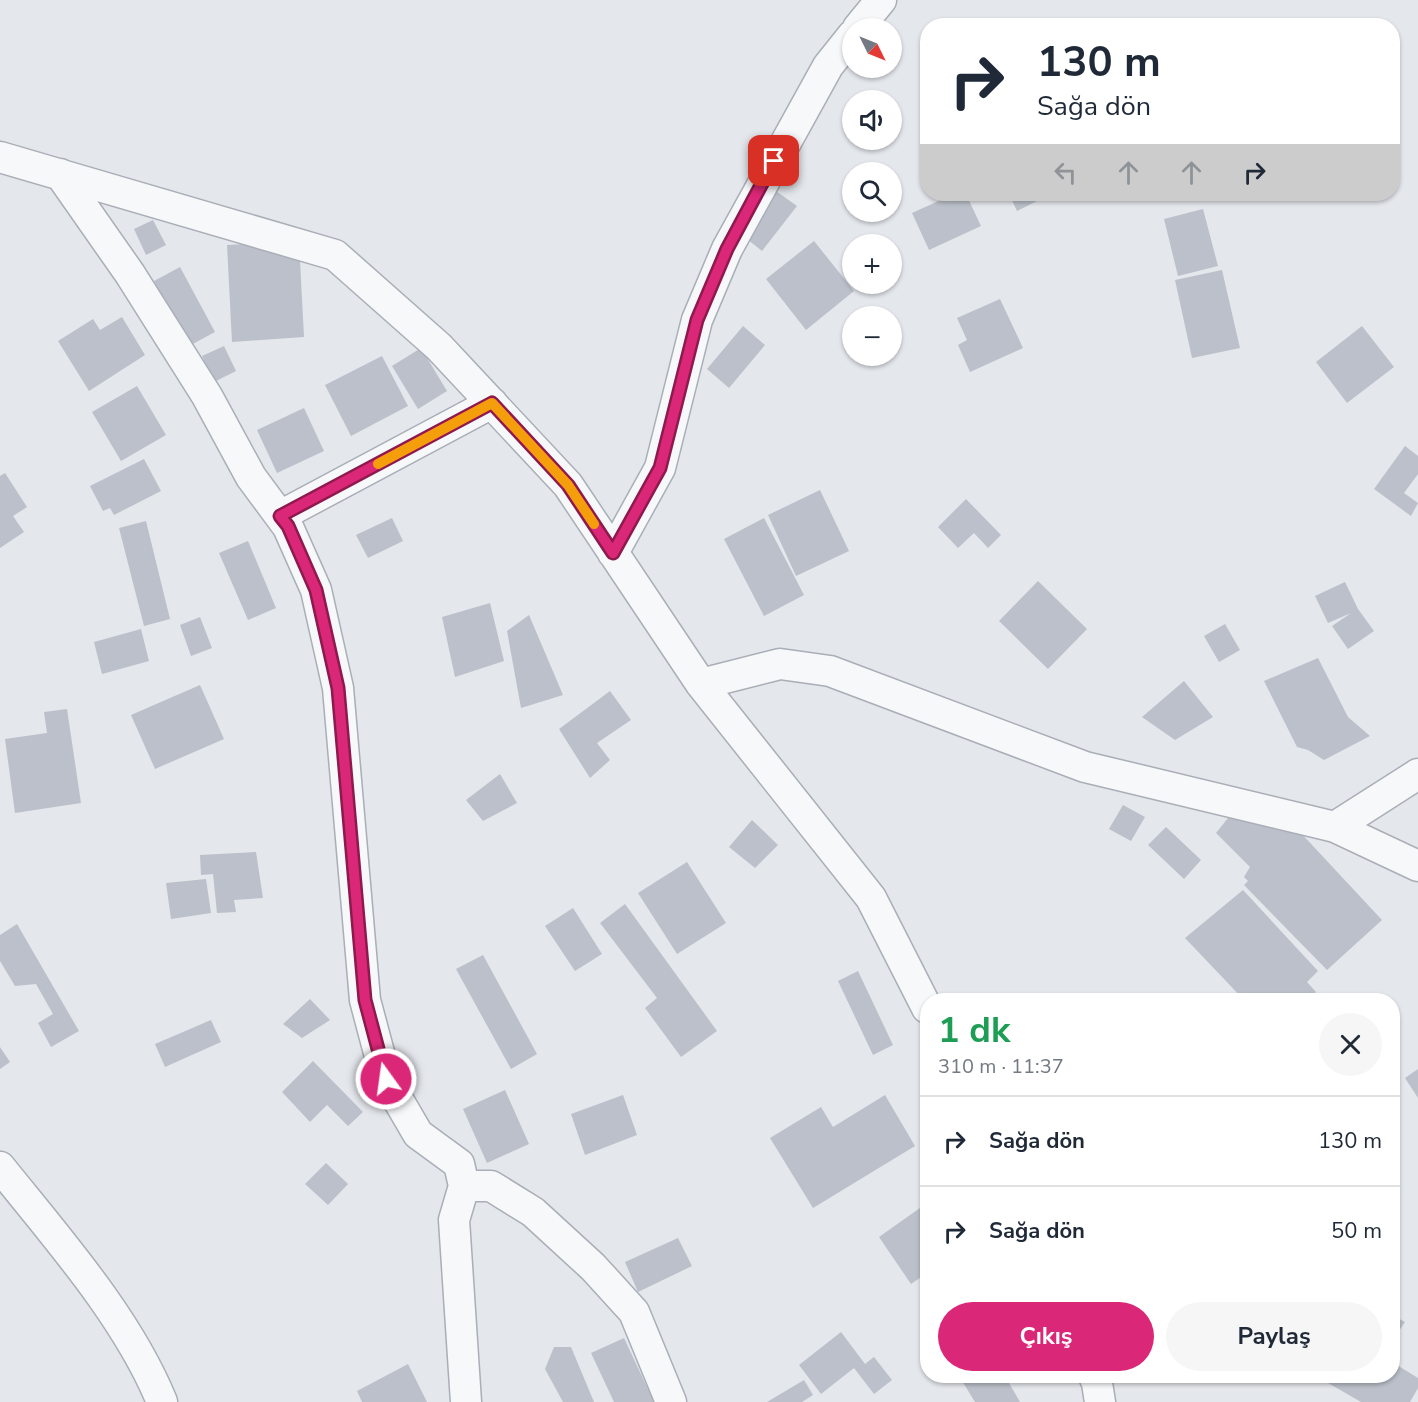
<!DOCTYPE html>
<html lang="tr">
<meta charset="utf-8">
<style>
:root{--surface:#fff;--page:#f6f6f7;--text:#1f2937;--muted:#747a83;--line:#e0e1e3;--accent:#db2777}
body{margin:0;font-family:"Nunito Sans",sans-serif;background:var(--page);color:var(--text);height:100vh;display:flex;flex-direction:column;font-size:22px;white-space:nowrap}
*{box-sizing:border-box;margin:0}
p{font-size:20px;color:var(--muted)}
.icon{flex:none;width:33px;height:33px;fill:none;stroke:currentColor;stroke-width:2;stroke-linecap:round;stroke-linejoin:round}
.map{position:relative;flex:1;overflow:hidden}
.details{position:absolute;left:920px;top:993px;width:480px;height:390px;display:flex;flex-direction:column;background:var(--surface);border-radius:24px;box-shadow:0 2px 4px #0004}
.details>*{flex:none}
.guide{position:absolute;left:920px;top:18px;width:480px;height:183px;border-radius:24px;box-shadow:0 2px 4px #0004;background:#fff;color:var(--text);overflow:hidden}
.needle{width:39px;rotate:133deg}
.tools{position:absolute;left:842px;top:18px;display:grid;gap:12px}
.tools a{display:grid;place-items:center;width:60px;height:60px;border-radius:50%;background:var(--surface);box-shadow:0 2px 4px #0004;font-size:30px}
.pin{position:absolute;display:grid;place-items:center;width:51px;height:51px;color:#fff;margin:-26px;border-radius:12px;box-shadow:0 3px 9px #0006}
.me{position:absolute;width:66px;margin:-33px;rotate:346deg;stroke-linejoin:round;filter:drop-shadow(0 0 4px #0008)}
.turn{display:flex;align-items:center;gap:21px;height:126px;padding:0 18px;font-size:27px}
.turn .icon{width:78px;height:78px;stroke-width:2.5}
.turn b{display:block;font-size:42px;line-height:51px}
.lanes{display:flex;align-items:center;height:57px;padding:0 18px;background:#0003;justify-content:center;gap:30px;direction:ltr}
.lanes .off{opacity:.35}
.round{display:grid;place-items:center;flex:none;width:63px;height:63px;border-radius:32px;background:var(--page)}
.headline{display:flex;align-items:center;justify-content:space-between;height:102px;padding:0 18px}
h1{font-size:36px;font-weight:700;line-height:45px;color:#1e9e55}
.primary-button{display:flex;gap:12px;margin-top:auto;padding:12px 18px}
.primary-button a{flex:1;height:69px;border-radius:36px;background:var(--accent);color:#fff;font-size:24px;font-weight:700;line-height:69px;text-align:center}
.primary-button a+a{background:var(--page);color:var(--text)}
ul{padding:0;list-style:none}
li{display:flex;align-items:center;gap:18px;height:90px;padding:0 18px;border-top:2px solid var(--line)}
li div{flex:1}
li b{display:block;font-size:22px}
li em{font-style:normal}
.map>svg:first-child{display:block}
</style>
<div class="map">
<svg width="1418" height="1402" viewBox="0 0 1418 1402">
<rect width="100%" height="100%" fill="#e4e7ec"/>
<path fill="#bbc0ca" d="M 776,191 L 797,206 L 762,251 L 742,235 Z
M 954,194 L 966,194 L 981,226 L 929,250 L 912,213 Z
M 1009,194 L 1051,194 L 1017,211 Z
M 1203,209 L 1218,266 L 1178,276 L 1164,219 Z
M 153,220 L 166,245 L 146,255 L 134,229 Z
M 299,241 L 304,337 L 232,342 L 227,245 Z
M 814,241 L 854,291 L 806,330 L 766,279 Z
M 180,267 L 215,332 L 189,346 L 154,281 Z
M 1222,270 L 1240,348 L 1192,358 L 1175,280 Z
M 1000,299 L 1023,348 L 970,372 L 958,345 L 967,340 L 957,318 Z
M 122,317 L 145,355 L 89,391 L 58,341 L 93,319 L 100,330 Z
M 743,326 L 765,345 L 729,388 L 707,369 Z
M 1362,326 L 1394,367 L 1347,403 L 1316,362 Z
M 224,346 L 236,371 L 214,382 L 202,356 Z
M 421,348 L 447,391 L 418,409 L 392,366 Z
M 382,356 L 408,406 L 351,436 L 325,385 Z
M 137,386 L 166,435 L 121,461 L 92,412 Z
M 304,408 L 324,451 L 277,473 L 257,430 Z
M 1405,446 L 1418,456 L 1418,474 L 1404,493 L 1418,503 L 1411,516 L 1374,489 Z
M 144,459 L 161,491 L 114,515 L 110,508 L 103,511 L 90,486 Z
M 5,473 L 27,507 L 13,516 L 24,532 L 0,548 L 0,476 Z
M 820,490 L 849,551 L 796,576 L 768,515 Z
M 966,499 L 1001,535 L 988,548 L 974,533 L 958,548 L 938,527 Z
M 392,518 L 403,541 L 368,558 L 356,535 Z
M 764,518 L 804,595 L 764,616 L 724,539 Z
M 146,521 L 170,619 L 144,626 L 119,528 Z
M 248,541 L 276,608 L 248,620 L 219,553 Z
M 1038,581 L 1087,629 L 1048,669 L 999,621 Z
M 1345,582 L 1358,609 L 1374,631 L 1348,649 L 1332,626 L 1351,613 L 1328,623 L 1315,596 Z
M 490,603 L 504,661 L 455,677 L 442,617 Z
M 529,615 L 563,695 L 521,708 L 507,631 Z
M 200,617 L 212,648 L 191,656 L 180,625 Z
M 1225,624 L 1240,650 L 1219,662 L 1204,636 Z
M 141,629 L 149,661 L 102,674 L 94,642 Z
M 1318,658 L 1348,717 L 1370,736 L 1324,760 L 1308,750 L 1297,747 L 1264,681 Z
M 1184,681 L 1213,717 L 1175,740 L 1142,717 Z
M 200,685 L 224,739 L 155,769 L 131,715 Z
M 610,691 L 631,720 L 597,743 L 610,760 L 590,778 L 559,729 Z
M 67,709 L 81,803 L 15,813 L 5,739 L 47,733 L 44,712 Z
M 500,774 L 517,803 L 483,821 L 466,800 Z
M 1123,805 L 1145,817 L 1131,841 L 1109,829 Z
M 1250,810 L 1269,827 L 1286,817 L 1382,920 L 1327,970 L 1244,885 L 1248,881 L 1244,877 L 1250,867 L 1216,833 L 1232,813 Z
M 752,820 L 778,845 L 755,868 L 729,847 Z
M 1166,827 L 1201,860 L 1184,879 L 1148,845 Z
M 256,852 L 263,898 L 234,900 L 236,912 L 217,913 L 213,874 L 201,875 L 200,855 Z
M 687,862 L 726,923 L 677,954 L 638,893 Z
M 206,879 L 211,913 L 171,919 L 166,883 Z
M 1243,890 L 1318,971 L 1307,982 L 1316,992 L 1308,1000 L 1244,1000 L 1185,938 Z
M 625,904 L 717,1031 L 681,1057 L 645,1008 L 657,998 L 600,923 Z
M 573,908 L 602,954 L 575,971 L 545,926 Z
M 17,924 L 79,1031 L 51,1047 L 38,1023 L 53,1014 L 36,984 L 15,986 L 0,961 L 0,935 Z
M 483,955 L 537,1054 L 511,1069 L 456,969 Z
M 858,971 L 893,1045 L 873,1055 L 838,981 Z
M 310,999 L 330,1020 L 302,1038 L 283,1024 Z
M 211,1020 L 221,1042 L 165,1067 L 155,1044 Z
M 0,1047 L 10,1062 L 0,1069 Z
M 313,1061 L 363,1112 L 348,1126 L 327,1105 L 310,1122 L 282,1092 Z
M 1418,1069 L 1418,1098 L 1405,1078 Z
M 505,1090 L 529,1144 L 487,1163 L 463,1109 Z
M 623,1095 L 637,1135 L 585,1155 L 571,1114 Z
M 885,1095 L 915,1146 L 813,1208 L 770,1138 L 821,1107 L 833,1127 Z
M 1392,1160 L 1399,1168 L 1392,1174 Z
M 326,1163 L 348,1184 L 328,1205 L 305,1184 Z
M 927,1203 L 927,1273 L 911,1284 L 879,1237 Z
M 678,1238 L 692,1266 L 638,1292 L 625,1262 Z
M 1392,1315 L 1405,1322 L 1392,1341 Z
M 841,1332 L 865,1364 L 874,1357 L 892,1380 L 874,1394 L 854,1368 L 821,1394 L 799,1365 Z
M 624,1338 L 654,1402 L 614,1402 L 591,1353 Z
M 554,1347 L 571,1347 L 594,1402 L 563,1402 L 545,1369 Z
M 1392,1362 L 1418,1378 L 1418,1388 L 1410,1402 L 1361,1402 L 1316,1376 L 1392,1376 Z
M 408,1364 L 427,1402 L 362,1402 L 357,1391 Z
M 959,1376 L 1005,1376 L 1020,1402 L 975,1402 Z
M 804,1380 L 813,1395 L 802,1402 L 767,1402 Z"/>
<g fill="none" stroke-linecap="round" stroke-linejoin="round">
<defs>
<path id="street" d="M 858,28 L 881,0
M 0,157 L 335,255 L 439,347 L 568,485 L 701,684 L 871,898 L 927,1008
M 60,174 L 130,274 L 207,396 L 251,477 L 288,527 L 316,590 L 338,688 L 365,1000 L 386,1079 L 418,1134 L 459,1164 L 464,1186 L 491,1186 L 533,1212 L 593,1267 L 634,1312 L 671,1402
M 280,516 L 492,403
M 613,553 L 660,468 L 697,320 L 727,249 L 828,66 L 852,36
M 701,684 L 780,664 L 830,671 L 1085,767 L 1335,827 L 1418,866
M 1335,827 L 1418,774
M 0,1167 C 57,1238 128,1318 162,1402
M 464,1186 L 454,1220 L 466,1402
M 1094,1376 L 1097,1383 L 1100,1402"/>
</defs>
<use href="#street" stroke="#a9aeb7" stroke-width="33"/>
<use href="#street" stroke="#f7f8fa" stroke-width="30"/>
</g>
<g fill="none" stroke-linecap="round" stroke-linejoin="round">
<defs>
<path id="route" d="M 386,1079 L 365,1000 L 338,688 L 316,590 L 288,526 L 280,516 L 492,403 L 568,485 L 613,553 L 660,468 L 697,320 L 727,249 L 774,161"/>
</defs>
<use href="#route" stroke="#8e194d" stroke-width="15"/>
<use href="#route" stroke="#db2777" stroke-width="10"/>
<path stroke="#f59e0b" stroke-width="10" d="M 378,464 L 492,403 L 568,485 L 594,524"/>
</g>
</svg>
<div class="tools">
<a><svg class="needle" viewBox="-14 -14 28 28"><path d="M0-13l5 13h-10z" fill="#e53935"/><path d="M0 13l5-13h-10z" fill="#747a83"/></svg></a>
<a><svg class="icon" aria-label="sound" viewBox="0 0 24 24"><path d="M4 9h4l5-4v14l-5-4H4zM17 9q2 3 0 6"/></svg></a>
<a><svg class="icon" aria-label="search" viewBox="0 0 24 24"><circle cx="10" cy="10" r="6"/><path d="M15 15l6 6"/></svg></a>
<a>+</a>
<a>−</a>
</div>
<div class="pin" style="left:774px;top:161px;background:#d93025"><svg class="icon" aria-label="arrive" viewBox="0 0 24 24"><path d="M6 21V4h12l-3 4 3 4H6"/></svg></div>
<svg class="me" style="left:386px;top:1079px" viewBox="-20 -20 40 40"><circle r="17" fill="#db2777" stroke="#fff" stroke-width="3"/><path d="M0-11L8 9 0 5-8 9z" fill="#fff"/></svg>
<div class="guide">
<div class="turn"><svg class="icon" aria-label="right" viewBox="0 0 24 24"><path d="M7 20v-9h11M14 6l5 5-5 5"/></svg><div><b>130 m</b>Sağa dön</div></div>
<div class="lanes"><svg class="icon off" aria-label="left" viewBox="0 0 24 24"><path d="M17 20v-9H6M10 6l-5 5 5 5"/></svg><svg class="icon off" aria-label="ahead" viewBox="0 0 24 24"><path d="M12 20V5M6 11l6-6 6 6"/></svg><svg class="icon off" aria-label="ahead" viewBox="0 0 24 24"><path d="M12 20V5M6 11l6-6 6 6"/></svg><svg class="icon" aria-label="right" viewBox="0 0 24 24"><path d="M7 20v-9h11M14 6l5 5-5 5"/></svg></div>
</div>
<section class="details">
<div class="headline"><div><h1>1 dk</h1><p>310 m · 11:37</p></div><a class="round"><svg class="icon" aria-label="close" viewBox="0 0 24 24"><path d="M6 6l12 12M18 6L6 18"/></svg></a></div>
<ul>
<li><svg class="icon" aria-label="right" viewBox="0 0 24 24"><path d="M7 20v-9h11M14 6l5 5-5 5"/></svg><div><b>Sağa dön</b></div><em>130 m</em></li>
<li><svg class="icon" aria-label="right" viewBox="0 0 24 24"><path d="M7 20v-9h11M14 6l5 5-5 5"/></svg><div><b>Sağa dön</b></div><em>50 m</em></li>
</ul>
<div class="primary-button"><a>Çıkış</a><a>Paylaş</a></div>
</section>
</div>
